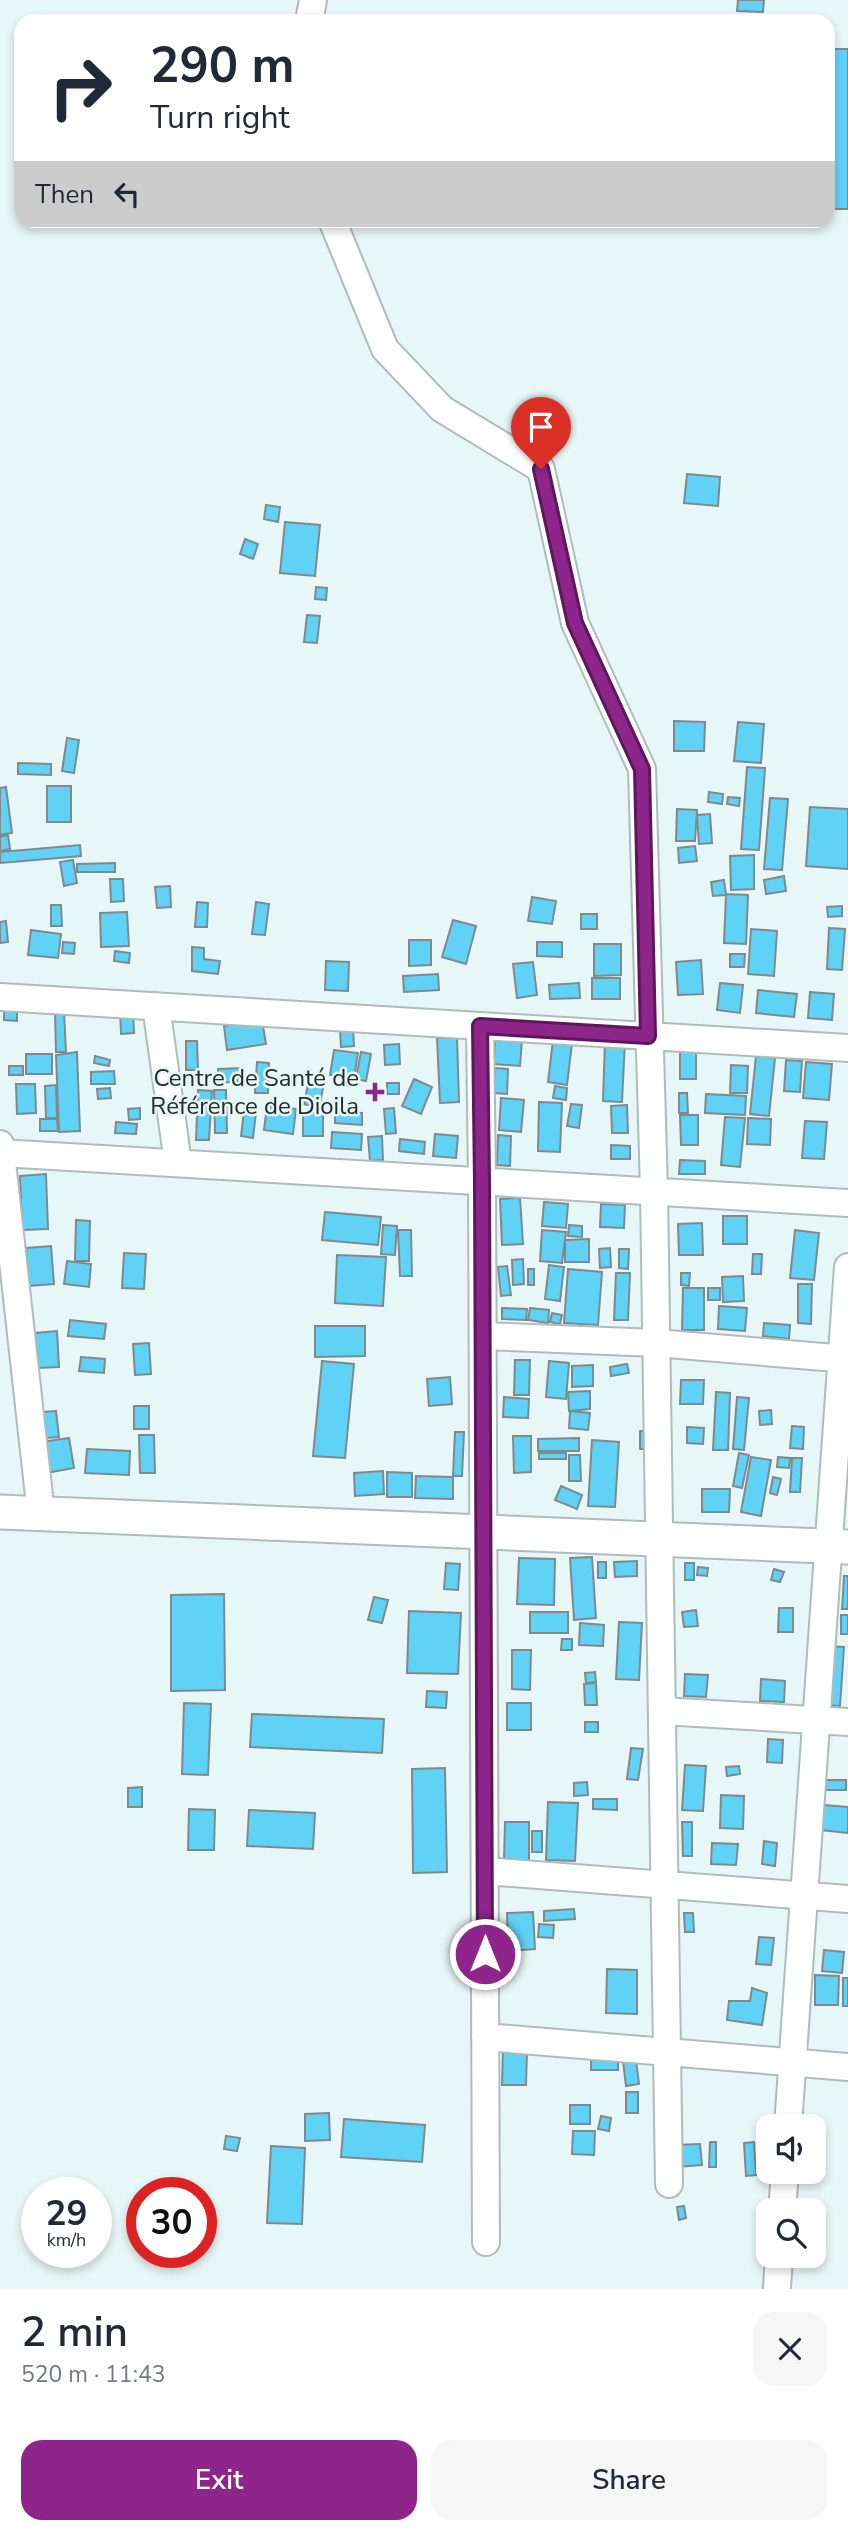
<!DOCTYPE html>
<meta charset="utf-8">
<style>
:root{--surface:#fff;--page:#f6f6f7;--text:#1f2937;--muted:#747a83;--accent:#8d258a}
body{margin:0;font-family:"Nunito Sans",sans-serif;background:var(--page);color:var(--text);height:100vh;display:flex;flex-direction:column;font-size:26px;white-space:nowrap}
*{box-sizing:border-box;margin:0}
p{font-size:23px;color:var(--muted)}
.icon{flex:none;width:38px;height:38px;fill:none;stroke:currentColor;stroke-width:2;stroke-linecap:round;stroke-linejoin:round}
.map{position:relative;height:2289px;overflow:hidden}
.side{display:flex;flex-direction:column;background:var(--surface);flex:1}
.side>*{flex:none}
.guide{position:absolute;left:14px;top:14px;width:821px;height:214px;border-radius:21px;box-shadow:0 4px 10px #0003;background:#fff;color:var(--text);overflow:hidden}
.fabs{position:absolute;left:756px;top:2114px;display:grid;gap:14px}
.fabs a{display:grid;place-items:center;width:70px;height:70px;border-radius:14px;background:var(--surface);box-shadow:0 4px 10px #0003;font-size:35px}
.speed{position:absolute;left:21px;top:2177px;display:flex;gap:14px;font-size:35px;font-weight:700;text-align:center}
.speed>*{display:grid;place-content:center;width:91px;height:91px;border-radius:50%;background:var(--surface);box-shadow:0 4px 10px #0003;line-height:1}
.speed small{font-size:18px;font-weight:400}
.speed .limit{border:10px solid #d22;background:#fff;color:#111}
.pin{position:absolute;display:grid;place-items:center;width:60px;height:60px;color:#fff;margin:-72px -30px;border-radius:50% 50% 50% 0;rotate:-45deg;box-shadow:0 0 7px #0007}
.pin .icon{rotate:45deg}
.me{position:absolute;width:77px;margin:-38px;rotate:0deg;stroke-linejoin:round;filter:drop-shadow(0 0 5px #0008)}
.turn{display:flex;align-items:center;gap:24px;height:147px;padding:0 21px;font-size:32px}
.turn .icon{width:91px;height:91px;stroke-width:2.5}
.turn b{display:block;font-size:49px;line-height:60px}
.then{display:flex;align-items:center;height:66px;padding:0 21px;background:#0003;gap:14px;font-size:26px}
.round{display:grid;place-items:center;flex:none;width:74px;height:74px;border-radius:21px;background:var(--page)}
.head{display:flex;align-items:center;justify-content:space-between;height:119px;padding:0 21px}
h1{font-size:42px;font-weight:600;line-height:52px}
.cta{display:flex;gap:14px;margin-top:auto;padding:14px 21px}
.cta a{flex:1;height:80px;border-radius:21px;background:var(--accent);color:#fff;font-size:28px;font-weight:600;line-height:80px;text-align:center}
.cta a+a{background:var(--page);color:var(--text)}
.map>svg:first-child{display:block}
</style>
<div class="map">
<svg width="848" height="2289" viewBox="0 0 848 2289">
<rect width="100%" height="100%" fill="#e7f6f6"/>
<path fill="#60d2f6" stroke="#7e8a8e" stroke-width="2" d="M 738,0 L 764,0 L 763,12 L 737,11 Z
M 833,49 L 848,49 L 848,209 L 830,209 Z
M 687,474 L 720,477 L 718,506 L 684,503 Z
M 266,505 L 280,507 L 278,522 L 264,519 Z
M 285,522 L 320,525 L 315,576 L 280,573 Z
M 245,539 L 258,544 L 253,559 L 240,554 Z
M 316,587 L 327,588 L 326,600 L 315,599 Z
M 307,615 L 320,616 L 317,643 L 304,642 Z
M 674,721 L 705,722 L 704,751 L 674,751 Z
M 738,722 L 764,724 L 761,763 L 734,761 Z
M 67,738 L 79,740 L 74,773 L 62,771 Z
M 18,763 L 51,764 L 51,775 L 18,774 Z
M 747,767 L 765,768 L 759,850 L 741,849 Z
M 47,786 L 71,786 L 71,822 L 47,822 Z
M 6,787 L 12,833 L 0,835 L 0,788 Z
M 709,792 L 723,794 L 722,804 L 708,802 Z
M 728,797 L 740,798 L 739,806 L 727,804 Z
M 770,798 L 788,799 L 782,870 L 764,869 Z
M 810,807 L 848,809 L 848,869 L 806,866 Z
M 677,809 L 697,810 L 695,841 L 676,841 Z
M 710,814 L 712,843 L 699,844 L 697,815 Z
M 8,835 L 10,849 L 0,851 L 0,837 Z
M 80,845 L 81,856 L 0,863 L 0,852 Z
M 695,846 L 697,861 L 679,863 L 678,848 Z
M 754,855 L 754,889 L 731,890 L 730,856 Z
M 73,860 L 77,883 L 64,886 L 60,862 Z
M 115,863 L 115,872 L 77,872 L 77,864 Z
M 784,876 L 786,891 L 766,894 L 764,880 Z
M 110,879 L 123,879 L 124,901 L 111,902 Z
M 724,880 L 726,895 L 713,896 L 711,882 Z
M 170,886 L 171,907 L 157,908 L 155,887 Z
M 726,894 L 748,895 L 746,944 L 724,943 Z
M 532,897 L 556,901 L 552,924 L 528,921 Z
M 197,902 L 208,903 L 207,927 L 195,927 Z
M 256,902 L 269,904 L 265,935 L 252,934 Z
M 51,905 L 61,905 L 62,926 L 51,926 Z
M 842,906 L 842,916 L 828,917 L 827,907 Z
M 127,912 L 129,946 L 101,947 L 100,913 Z
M 581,914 L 597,914 L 597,929 L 581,929 Z
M 453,920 L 476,926 L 466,964 L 442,957 Z
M 6,921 L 8,942 L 0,943 L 0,922 Z
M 829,928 L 845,929 L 842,970 L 827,969 Z
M 751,929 L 777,931 L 774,976 L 748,974 Z
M 31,930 L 61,934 L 58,958 L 28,955 Z
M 409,940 L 431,940 L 431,965 L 409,966 Z
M 63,942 L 75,943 L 74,954 L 62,953 Z
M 537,942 L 562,942 L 562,957 L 537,956 Z
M 594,944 L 621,944 L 621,975 L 594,976 Z
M 192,947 L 204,948 L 204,959 L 220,961 L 218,974 L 192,971 Z
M 115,951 L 130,953 L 129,963 L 114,961 Z
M 730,954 L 745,954 L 744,967 L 730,967 Z
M 701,960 L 703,994 L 678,995 L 676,962 Z
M 326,961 L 349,962 L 348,991 L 325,990 Z
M 533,962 L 537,995 L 517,998 L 513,964 Z
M 438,974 L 439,990 L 404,992 L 403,976 Z
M 592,978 L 620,978 L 620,999 L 592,999 Z
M 579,983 L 580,998 L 550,999 L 549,985 Z
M 720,983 L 743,985 L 740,1013 L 717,1010 Z
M 758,990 L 797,994 L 794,1017 L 756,1013 Z
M 810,992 L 834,994 L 832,1020 L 808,1018 Z
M 4,1001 L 17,1002 L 17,1021 L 4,1020 Z
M 133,1008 L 134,1033 L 121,1034 L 120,1009 Z
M 64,1011 L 66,1052 L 56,1052 L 55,1012 Z
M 262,1020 L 266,1044 L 227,1050 L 224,1026 Z
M 353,1029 L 354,1046 L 341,1047 L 340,1030 Z
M 457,1037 L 459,1102 L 440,1103 L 437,1038 Z
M 495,1038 L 522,1040 L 520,1066 L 494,1064 Z
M 553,1040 L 572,1043 L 567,1085 L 548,1082 Z
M 186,1041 L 197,1041 L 198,1070 L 186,1070 Z
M 605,1041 L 625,1041 L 622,1102 L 603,1101 Z
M 399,1044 L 400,1064 L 385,1065 L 384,1045 Z
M 334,1050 L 358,1053 L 354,1078 L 330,1075 Z
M 680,1051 L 696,1051 L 696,1079 L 680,1079 Z
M 77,1052 L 80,1131 L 59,1132 L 56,1055 Z
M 361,1052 L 371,1054 L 366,1081 L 356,1079 Z
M 26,1054 L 52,1054 L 52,1074 L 26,1074 Z
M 95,1056 L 110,1060 L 109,1066 L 94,1063 Z
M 756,1056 L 775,1058 L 769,1116 L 750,1114 Z
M 786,1060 L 802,1061 L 800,1092 L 784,1091 Z
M 257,1062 L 269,1063 L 268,1093 L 255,1093 Z
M 806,1062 L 832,1064 L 829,1100 L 803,1098 Z
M 731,1065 L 748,1066 L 747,1093 L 730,1093 Z
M 9,1066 L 23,1066 L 23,1075 L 9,1075 Z
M 244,1068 L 245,1081 L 218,1083 L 218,1069 Z
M 495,1068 L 508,1069 L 507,1094 L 494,1093 Z
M 114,1071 L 115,1084 L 91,1084 L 91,1072 Z
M 414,1079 L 432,1087 L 421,1114 L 402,1106 Z
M 387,1083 L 399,1083 L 399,1094 L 387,1094 Z
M 16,1084 L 35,1084 L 36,1113 L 17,1114 Z
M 308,1084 L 323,1088 L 319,1108 L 304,1104 Z
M 56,1085 L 57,1118 L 46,1118 L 45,1086 Z
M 555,1086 L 567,1088 L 566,1100 L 553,1098 Z
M 110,1088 L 111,1098 L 98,1099 L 97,1089 Z
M 198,1090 L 212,1091 L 209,1140 L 196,1140 Z
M 214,1090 L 226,1090 L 227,1133 L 215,1133 Z
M 679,1093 L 687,1093 L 688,1113 L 679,1113 Z
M 706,1094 L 746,1096 L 745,1115 L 705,1113 Z
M 501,1098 L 524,1100 L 521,1132 L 499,1130 Z
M 539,1102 L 562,1103 L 560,1152 L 538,1151 Z
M 245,1103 L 257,1104 L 253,1138 L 241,1136 Z
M 571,1104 L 582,1105 L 579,1128 L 567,1126 Z
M 627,1105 L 628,1133 L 612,1133 L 611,1106 Z
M 267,1106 L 296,1109 L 293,1134 L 264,1130 Z
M 140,1108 L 140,1119 L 129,1120 L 128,1109 Z
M 394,1108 L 396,1133 L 386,1134 L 384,1109 Z
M 335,1111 L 362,1113 L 362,1125 L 335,1123 Z
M 303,1112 L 323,1112 L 323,1136 L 303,1136 Z
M 680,1115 L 698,1115 L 698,1145 L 681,1145 Z
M 725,1117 L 745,1118 L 740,1167 L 721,1165 Z
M 748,1118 L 771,1119 L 770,1145 L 747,1144 Z
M 40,1119 L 57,1119 L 58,1131 L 40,1131 Z
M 805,1121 L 827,1122 L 824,1159 L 802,1158 Z
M 116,1122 L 137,1124 L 136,1134 L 115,1133 Z
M 332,1132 L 362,1134 L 361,1150 L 331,1148 Z
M 435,1134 L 458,1136 L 456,1158 L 433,1156 Z
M 498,1135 L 511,1136 L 510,1166 L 497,1165 Z
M 382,1136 L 383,1160 L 370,1161 L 368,1137 Z
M 400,1139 L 425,1142 L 424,1154 L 399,1151 Z
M 611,1145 L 630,1146 L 630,1159 L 611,1159 Z
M 680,1160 L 705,1161 L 705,1174 L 679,1174 Z
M 46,1174 L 48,1229 L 22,1230 L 20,1176 Z
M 520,1198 L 523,1244 L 502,1245 L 500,1199 Z
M 544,1202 L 568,1204 L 566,1228 L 542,1226 Z
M 601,1204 L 625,1205 L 624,1228 L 600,1227 Z
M 325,1212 L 381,1217 L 378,1245 L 322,1240 Z
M 723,1216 L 747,1216 L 747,1244 L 723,1244 Z
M 76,1220 L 90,1221 L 89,1261 L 75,1261 Z
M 702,1223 L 703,1255 L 679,1255 L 678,1224 Z
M 383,1225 L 397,1226 L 395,1255 L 381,1254 Z
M 569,1225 L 582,1226 L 582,1237 L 568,1236 Z
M 398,1230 L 411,1230 L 412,1276 L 400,1276 Z
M 542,1230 L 566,1232 L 562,1263 L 540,1261 Z
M 795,1230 L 819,1233 L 814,1280 L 790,1278 Z
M 589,1239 L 589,1262 L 565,1262 L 565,1240 Z
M 51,1246 L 54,1284 L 29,1286 L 26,1248 Z
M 610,1248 L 611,1267 L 600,1268 L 599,1249 Z
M 619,1249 L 629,1249 L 628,1269 L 619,1268 Z
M 124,1253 L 146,1254 L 144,1289 L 122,1288 Z
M 753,1254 L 762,1254 L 761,1274 L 752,1274 Z
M 337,1255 L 386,1257 L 383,1306 L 335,1303 Z
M 523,1259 L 524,1284 L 513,1285 L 512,1260 Z
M 67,1261 L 91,1264 L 89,1287 L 64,1284 Z
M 549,1265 L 564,1267 L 560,1301 L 545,1299 Z
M 507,1266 L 511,1295 L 501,1296 L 498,1267 Z
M 528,1269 L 534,1269 L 534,1285 L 528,1285 Z
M 568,1269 L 602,1272 L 598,1325 L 564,1323 Z
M 616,1273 L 630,1273 L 628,1320 L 614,1320 Z
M 681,1273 L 690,1273 L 689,1286 L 681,1285 Z
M 743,1276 L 744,1301 L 723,1302 L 722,1277 Z
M 798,1284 L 812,1284 L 811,1324 L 798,1323 Z
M 683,1288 L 704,1288 L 704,1330 L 682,1330 Z
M 708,1288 L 720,1288 L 720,1300 L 708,1300 Z
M 719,1306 L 747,1308 L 745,1331 L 718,1329 Z
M 502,1308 L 527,1309 L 526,1320 L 502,1319 Z
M 530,1308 L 549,1310 L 548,1323 L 528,1320 Z
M 552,1313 L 562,1315 L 560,1324 L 550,1322 Z
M 70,1320 L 106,1324 L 104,1339 L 68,1336 Z
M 764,1323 L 790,1325 L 789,1339 L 763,1336 Z
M 315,1326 L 365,1326 L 365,1356 L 315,1357 Z
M 57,1331 L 59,1367 L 38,1368 L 35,1333 Z
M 149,1343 L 151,1374 L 135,1375 L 133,1344 Z
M 81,1357 L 105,1359 L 104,1373 L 79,1371 Z
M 515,1360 L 530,1360 L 529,1395 L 514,1395 Z
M 322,1361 L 354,1364 L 345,1458 L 313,1456 Z
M 549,1361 L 569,1363 L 566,1399 L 546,1397 Z
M 627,1364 L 629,1373 L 611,1376 L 610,1367 Z
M 593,1365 L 593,1386 L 572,1387 L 572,1366 Z
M 450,1377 L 452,1404 L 429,1406 L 427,1379 Z
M 681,1380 L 704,1380 L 703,1404 L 680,1404 Z
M 590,1391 L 590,1409 L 569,1411 L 568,1392 Z
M 716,1392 L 730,1393 L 728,1450 L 713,1450 Z
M 504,1397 L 529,1399 L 528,1418 L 503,1417 Z
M 737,1397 L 749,1398 L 744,1450 L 733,1449 Z
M 134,1406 L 149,1406 L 149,1429 L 134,1429 Z
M 771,1410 L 772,1424 L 760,1425 L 759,1411 Z
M 56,1411 L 59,1437 L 46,1438 L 43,1412 Z
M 570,1411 L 590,1413 L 588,1430 L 569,1428 Z
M 792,1426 L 804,1427 L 803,1449 L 790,1448 Z
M 687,1427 L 704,1428 L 703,1444 L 687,1443 Z
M 640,1431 L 652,1431 L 652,1449 L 640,1449 Z
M 455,1432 L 464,1432 L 462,1476 L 453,1476 Z
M 139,1435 L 154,1435 L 155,1473 L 140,1473 Z
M 513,1436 L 531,1436 L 531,1472 L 514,1473 Z
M 69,1438 L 74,1468 L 46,1473 L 41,1442 Z
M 579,1438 L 579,1451 L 538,1451 L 538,1439 Z
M 592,1440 L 619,1442 L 615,1507 L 588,1506 Z
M 87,1449 L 130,1451 L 129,1475 L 85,1473 Z
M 539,1453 L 566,1453 L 566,1459 L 539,1459 Z
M 739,1453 L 749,1455 L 742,1488 L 733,1486 Z
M 569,1455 L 580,1455 L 581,1481 L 569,1481 Z
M 751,1457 L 771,1460 L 761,1516 L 741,1512 Z
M 778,1457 L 790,1458 L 789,1468 L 777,1467 Z
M 792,1458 L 802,1458 L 800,1492 L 790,1492 Z
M 383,1471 L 384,1494 L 355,1496 L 354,1473 Z
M 387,1472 L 412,1473 L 412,1497 L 387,1497 Z
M 416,1476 L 453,1477 L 453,1499 L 415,1498 Z
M 773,1477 L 781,1479 L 777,1495 L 770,1493 Z
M 561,1486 L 582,1495 L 577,1509 L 555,1500 Z
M 702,1489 L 730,1489 L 729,1512 L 702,1512 Z
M 592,1557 L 596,1618 L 574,1620 L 570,1558 Z
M 519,1558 L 555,1559 L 554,1605 L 517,1604 Z
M 637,1561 L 637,1576 L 615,1577 L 614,1562 Z
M 598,1562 L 606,1562 L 606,1578 L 598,1578 Z
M 446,1563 L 460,1564 L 458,1590 L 444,1589 Z
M 685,1563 L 694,1563 L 694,1580 L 685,1580 Z
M 698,1567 L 708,1568 L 707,1576 L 697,1575 Z
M 774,1569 L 784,1572 L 780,1582 L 771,1580 Z
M 844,1576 L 848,1576 L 848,1609 L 842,1609 Z
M 224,1594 L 225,1690 L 171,1691 L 171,1595 Z
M 374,1597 L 388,1600 L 382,1623 L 368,1620 Z
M 779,1608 L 793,1608 L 793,1632 L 778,1632 Z
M 696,1610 L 698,1626 L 684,1627 L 682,1612 Z
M 409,1611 L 461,1613 L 458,1674 L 407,1673 Z
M 530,1612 L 568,1612 L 568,1633 L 530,1633 Z
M 841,1615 L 848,1615 L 848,1634 L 841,1634 Z
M 619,1622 L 642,1623 L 639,1680 L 616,1679 Z
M 580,1623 L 604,1625 L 603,1646 L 579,1645 Z
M 562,1639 L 572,1639 L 572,1650 L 561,1650 Z
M 826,1646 L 844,1647 L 840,1706 L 822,1705 Z
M 512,1650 L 531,1650 L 530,1690 L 512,1689 Z
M 595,1672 L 596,1682 L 586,1683 L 585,1673 Z
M 685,1674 L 708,1675 L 706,1697 L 684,1696 Z
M 761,1679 L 785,1681 L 784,1702 L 760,1701 Z
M 596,1683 L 597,1705 L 585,1705 L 584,1684 Z
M 427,1691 L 447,1692 L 446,1708 L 426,1707 Z
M 184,1703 L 211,1704 L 208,1775 L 182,1774 Z
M 507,1703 L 531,1703 L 531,1730 L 507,1730 Z
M 252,1714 L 384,1719 L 382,1753 L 250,1747 Z
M 585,1722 L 598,1722 L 598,1732 L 585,1732 Z
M 768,1739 L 783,1740 L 782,1763 L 767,1762 Z
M 631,1748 L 643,1749 L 638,1780 L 627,1779 Z
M 685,1765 L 706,1766 L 703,1811 L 682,1810 Z
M 739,1766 L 740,1774 L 727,1776 L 726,1767 Z
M 445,1768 L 447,1872 L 413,1873 L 412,1769 Z
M 826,1780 L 846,1780 L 846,1790 L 826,1790 Z
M 587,1782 L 588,1795 L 574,1796 L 574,1783 Z
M 142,1787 L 142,1807 L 128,1807 L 128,1788 Z
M 721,1795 L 744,1796 L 743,1829 L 720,1828 Z
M 593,1799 L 617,1799 L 617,1810 L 593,1809 Z
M 548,1802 L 578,1803 L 575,1861 L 546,1860 Z
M 824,1805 L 848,1807 L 848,1833 L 821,1830 Z
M 189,1809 L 215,1810 L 214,1850 L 188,1850 Z
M 249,1810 L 315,1813 L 313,1849 L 247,1846 Z
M 505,1822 L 529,1822 L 529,1860 L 504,1860 Z
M 682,1822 L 692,1822 L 692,1856 L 683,1856 Z
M 532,1831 L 542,1831 L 542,1852 L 532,1852 Z
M 764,1841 L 777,1843 L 775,1866 L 762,1864 Z
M 712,1843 L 738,1844 L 736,1865 L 711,1864 Z
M 574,1909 L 575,1919 L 544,1921 L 544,1911 Z
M 533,1912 L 535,1949 L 508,1951 L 507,1913 Z
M 684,1913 L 693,1913 L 694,1932 L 685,1932 Z
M 539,1924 L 554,1925 L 553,1938 L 538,1937 Z
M 759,1937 L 774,1938 L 771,1965 L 756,1964 Z
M 824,1950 L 844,1952 L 842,1973 L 822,1971 Z
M 607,1969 L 637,1970 L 637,2014 L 606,2013 Z
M 815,1975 L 839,1976 L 838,2005 L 815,2005 Z
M 843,1978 L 848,1978 L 848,2006 L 843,2006 Z
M 752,1988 L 767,1993 L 762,2025 L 727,2020 L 729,2001 L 750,2001 Z
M 503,2050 L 527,2051 L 526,2085 L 502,2085 Z
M 591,2058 L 618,2058 L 618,2070 L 591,2070 Z
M 636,2060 L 639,2084 L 626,2086 L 623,2061 Z
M 626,2092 L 638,2092 L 638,2113 L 626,2113 Z
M 570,2105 L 590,2105 L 590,2124 L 570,2124 Z
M 329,2113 L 330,2140 L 305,2141 L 305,2114 Z
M 601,2116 L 611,2118 L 609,2131 L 598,2129 Z
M 344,2119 L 425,2125 L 422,2162 L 341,2157 Z
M 573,2131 L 595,2131 L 594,2155 L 572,2154 Z
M 226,2136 L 240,2138 L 237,2151 L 224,2149 Z
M 710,2142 L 716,2142 L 716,2167 L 709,2167 Z
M 754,2142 L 756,2175 L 746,2176 L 744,2143 Z
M 700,2144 L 702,2165 L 677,2167 L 676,2145 Z
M 271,2146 L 305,2148 L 302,2224 L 267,2223 Z
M 684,2206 L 686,2218 L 679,2220 L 677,2207 Z"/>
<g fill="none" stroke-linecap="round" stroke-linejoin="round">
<defs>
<path id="minor" d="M 309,21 L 313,0
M 332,220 L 385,349 L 442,409 L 541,469 L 575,623 L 642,769 L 654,1191 L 669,2184
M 0,997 L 848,1048
M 156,1006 L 178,1163
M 480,1026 L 482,1181 L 486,2242
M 0,1144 L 41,1514
M 0,1153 L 848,1203
M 483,1336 L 656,1343 L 848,1359
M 662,1711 L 848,1722
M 485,1871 L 848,1899
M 485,2037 L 848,2067
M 788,2126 L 848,1267
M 782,2210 L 785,2172
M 777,2287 L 779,2256"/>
<path id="major" d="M 0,1512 L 848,1547"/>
</defs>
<use href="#minor" stroke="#aebcbc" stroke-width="30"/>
<use href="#major" stroke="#aebcbc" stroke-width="37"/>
<use href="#minor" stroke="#fff" stroke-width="26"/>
<use href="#major" stroke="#fff" stroke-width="33"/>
</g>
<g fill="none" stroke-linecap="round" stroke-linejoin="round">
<defs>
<path id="route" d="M 485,1954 L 482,1181 L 480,1026 L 648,1036 L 642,769 L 575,623 L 541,469"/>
</defs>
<use href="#route" stroke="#5c185a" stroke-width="18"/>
<use href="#route" stroke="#8d258a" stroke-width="12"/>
</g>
<path fill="#8d258a" stroke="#e7f6f6" stroke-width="2.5" d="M371.5 1081.5h7v7h7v7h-7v7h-7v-7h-7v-7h7z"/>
<g text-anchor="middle" stroke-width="5" stroke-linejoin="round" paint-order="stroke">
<g font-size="24" fill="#252a2a" stroke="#e7f6f6" text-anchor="end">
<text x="359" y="1086">Centre de Santé de<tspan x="359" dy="28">Référence de Dioila</tspan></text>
</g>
</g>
</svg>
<div class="fabs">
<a><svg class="icon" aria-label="sound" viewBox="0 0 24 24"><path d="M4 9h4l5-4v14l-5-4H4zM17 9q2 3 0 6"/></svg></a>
<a><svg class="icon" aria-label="search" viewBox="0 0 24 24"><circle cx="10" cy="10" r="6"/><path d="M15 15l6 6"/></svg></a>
</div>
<div class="speed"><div>29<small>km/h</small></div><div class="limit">30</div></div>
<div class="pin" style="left:541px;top:469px;background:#d93025"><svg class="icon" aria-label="arrive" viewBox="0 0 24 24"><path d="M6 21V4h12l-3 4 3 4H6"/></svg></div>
<svg class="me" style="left:485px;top:1954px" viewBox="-20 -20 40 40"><circle r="17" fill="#8d258a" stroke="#fff" stroke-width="3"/><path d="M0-11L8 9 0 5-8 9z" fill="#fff"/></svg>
<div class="guide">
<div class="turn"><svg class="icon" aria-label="right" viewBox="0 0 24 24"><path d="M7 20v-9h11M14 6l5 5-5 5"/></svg><div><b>290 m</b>Turn right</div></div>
<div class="then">Then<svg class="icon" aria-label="left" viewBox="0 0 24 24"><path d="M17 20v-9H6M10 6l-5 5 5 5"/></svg></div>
</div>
</div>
<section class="side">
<div class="head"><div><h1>2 min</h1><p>520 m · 11:43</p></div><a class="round"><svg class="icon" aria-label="close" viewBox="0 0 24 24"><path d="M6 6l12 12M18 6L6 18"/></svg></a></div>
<div class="cta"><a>Exit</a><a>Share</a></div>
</section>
